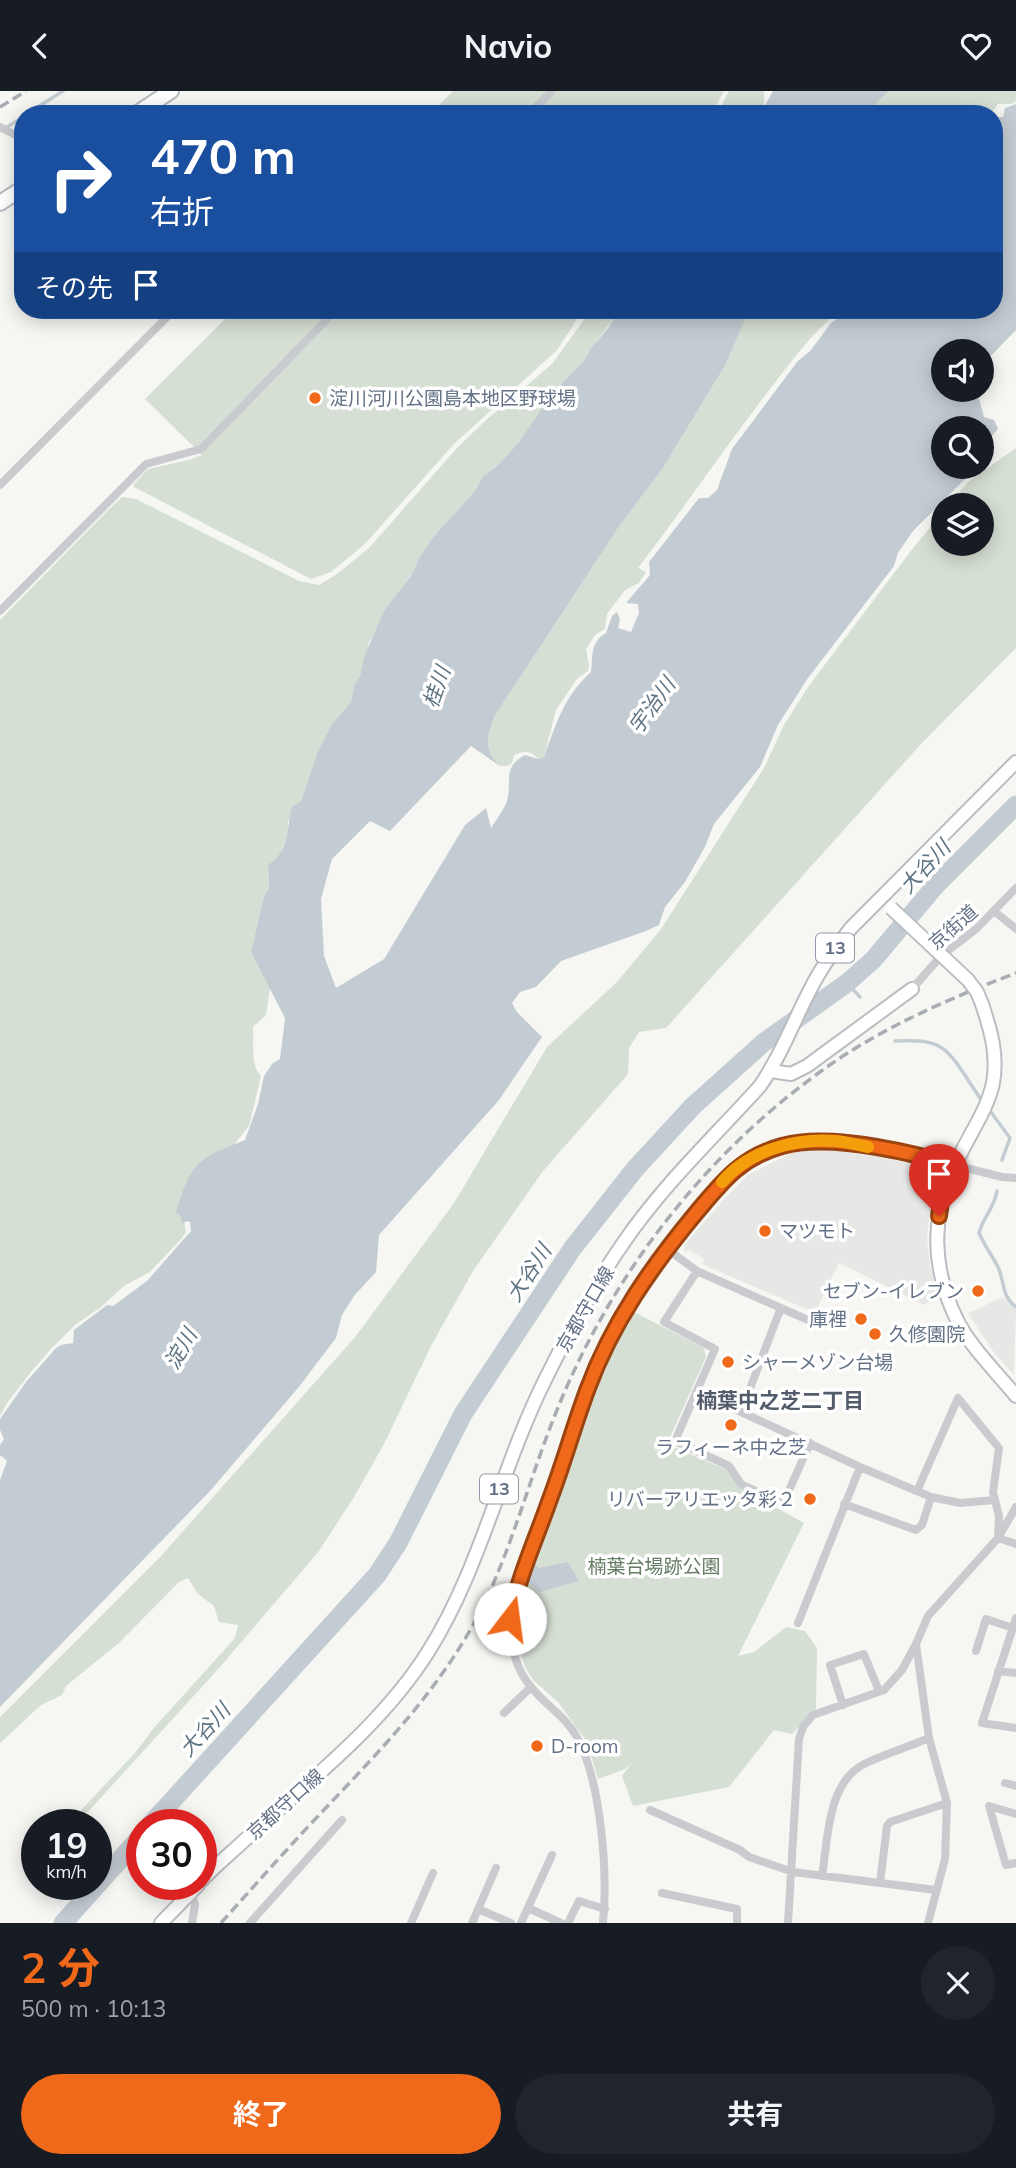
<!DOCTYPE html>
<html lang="ja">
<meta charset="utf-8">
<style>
:root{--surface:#171b24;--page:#20242c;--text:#f1f3f6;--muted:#9ea1a6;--accent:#f06819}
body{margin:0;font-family:Mulish,"Noto Sans JP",sans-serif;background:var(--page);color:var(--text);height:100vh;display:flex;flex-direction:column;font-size:26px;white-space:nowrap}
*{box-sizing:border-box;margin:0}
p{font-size:23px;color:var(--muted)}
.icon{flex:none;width:38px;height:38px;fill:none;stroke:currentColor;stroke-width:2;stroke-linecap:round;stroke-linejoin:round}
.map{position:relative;height:1832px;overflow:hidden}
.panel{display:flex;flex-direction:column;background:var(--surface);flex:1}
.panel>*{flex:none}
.top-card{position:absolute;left:14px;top:14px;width:989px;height:214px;border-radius:28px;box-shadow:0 4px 18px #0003;background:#1a4fa0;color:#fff;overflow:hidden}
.buttons{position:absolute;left:931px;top:248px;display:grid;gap:14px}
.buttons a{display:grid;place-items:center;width:63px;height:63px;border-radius:50%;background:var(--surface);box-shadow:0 4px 18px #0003;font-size:35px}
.speed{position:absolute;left:21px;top:1718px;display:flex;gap:14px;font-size:35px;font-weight:700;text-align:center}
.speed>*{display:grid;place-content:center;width:91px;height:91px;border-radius:50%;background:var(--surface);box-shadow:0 4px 18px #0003;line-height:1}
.speed small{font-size:18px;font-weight:400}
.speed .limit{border:10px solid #d22;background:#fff;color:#111}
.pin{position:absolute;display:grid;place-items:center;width:60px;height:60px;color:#fff;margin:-72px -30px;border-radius:50% 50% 50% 0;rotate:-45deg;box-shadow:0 0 7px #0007}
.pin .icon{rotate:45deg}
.me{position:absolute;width:77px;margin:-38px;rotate:15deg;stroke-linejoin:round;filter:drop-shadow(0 0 5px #0008)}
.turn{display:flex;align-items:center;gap:24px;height:147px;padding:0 21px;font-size:32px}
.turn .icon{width:91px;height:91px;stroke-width:2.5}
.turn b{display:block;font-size:49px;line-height:60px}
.then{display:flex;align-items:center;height:66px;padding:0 21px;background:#0003;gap:14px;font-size:26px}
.round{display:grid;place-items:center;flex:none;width:74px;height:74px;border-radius:37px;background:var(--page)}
.overview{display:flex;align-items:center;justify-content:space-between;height:119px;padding:0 21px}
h1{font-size:42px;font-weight:700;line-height:52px;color:var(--accent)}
.primary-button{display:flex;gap:14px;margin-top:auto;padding:14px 21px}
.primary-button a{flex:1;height:80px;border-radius:42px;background:var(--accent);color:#fff;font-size:28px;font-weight:700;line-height:80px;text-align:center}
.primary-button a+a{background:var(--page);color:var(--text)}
header{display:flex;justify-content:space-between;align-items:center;height:91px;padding:0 21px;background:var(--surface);font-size:32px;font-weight:700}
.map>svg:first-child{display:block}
</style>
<header><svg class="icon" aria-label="back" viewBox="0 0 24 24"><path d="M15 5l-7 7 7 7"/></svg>Navio<svg class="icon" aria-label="heart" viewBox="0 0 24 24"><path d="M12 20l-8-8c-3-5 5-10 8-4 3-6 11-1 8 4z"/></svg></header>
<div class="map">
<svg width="1016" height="1832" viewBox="0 0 1016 1832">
<rect width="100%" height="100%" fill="#f6f7f3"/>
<path fill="#e7e8e6" d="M 833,1056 L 941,1079 L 931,1113 L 927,1146 L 930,1175 L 937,1206 L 924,1214 L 839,1172 L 815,1222 L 702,1173 L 704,1168 L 688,1158 L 686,1162 L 684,1160 L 685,1153 L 727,1105 L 748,1084 L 791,1062 Z
M 1003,1206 L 1016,1218 L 1014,1284 L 995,1263 L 968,1222 Z"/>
<path fill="#d6dfd4" d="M 453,0 L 724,0 L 711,23 L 430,23 Z
M 729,0 L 764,0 L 764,16 L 760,23 L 717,23 Z
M 889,0 L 1016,0 L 1016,10 L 1011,13 L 998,13 L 991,23 L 865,23 Z
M 234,219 L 583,219 L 557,259 L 454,353 L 365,453 L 331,481 L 311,488 L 134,396 L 134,393 L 148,378 L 189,369 L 202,364 L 145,308 Z
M 591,219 L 619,219 C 608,237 593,252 583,271 L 520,350 L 498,374 L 483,385 L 474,401 L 433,446 L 420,465 L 411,485 L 385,518 L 378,537 L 369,551 L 360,585 L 354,595 L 351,611 L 332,633 L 318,660 L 301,710 L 288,731 L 288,744 L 278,768 L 268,774 L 269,797 L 264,805 L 251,861 L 270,897 L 266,924 L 253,936 C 254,951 250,974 261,985 L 249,1035 L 230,1059 L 184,1131 L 186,1141 L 182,1147 L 150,1181 L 124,1195 L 101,1216 L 75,1234 L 50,1259 L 31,1281 L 7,1312 L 0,1325 L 0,529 L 106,421 L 122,406 L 136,408 L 299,490 L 319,494 L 337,483 L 369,457 L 456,358 L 486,329 L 552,273 Z
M 749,219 L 842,219 C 816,236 793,269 773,294 C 727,354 684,417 638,477 L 646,481 L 639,492 L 625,499 L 607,523 L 605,538 L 595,544 L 586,558 L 589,574 L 588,580 L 577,588 L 556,619 L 544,666 L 538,668 C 530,659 525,660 514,664 L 512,672 L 507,675 L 500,675 C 483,658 487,647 494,626 L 618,437 L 663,377 L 726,273 Z
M 1016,357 L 1016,557 L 921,653 L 666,937 L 639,941 L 629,957 L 628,983 L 543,1080 L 473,1180 L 431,1255 L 384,1353 L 354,1406 L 319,1460 L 220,1576 L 76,1734 L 67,1734 L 135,1662 L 153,1638 L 235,1547 L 238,1534 L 219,1531 L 214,1515 L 198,1503 L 188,1487 L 179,1491 L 120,1551 L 66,1595 L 62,1604 L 41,1614 L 0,1652 L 0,1626 L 161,1465 L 356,1245 L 454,1112 L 547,956 L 617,891 L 661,838 L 764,677 L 784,634 L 808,596 L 913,457 L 943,421 L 943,453 L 982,453 L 982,415 L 948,415 L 968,391 Z
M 632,1220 L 704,1257 L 706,1266 L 667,1353 L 727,1379 L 739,1396 L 804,1432 L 738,1565 L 754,1561 L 786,1536 L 805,1540 L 817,1557 L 816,1618 L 792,1643 L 774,1639 L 729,1696 L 633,1715 L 622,1685 L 632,1671 L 625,1678 L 598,1688 L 587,1651 L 558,1611 L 533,1589 L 525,1576 L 516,1547 L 514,1530 L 519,1505 L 538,1459 L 600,1283 Z"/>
<path fill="#c4ccd3" d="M 773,0 L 889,0 L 865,23 L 760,23 Z
M 1016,13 L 1016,239 L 982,274 L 982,261 L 943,261 L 943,299 L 979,299 L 978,304 L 984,326 L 994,329 L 998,338 L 982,356 L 982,338 L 943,338 L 943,376 L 977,376 L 913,440 L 898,462 L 894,475 L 808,587 L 778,634 L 760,676 L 714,733 L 705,756 L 685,791 L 665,816 L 659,834 L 646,840 L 561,870 L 536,896 L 520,901 L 512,912 L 517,921 L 542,946 L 499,1009 L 379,1144 L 376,1181 L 354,1205 L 342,1224 L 336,1247 L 298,1297 L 211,1399 L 0,1616 L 0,1389 L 7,1370 L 0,1364 L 0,1354 L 4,1348 L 0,1339 L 0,1328 L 26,1291 L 56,1257 L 61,1254 L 73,1252 L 74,1239 L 107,1214 L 113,1215 L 147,1190 L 191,1140 L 190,1131 L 188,1130 L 182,1132 L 180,1124 L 176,1122 C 191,1071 197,1068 245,1049 L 258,1013 L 264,985 L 272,973 L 280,968 L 285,927 L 251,861 L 264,805 L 269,797 L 268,774 C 290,760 286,739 292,716 L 301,710 L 318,660 L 332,633 L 351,611 L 354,595 L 360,585 L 365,563 L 385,518 L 411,485 L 420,465 L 433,446 L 474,401 L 483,385 L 498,374 L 520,350 L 551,304 L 583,271 L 591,257 L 608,237 L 619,219 L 749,219 L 726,273 L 663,377 L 618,437 L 494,626 C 487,647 483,658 500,675 L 471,655 L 390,740 L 370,730 L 332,768 L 321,808 L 324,865 L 336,897 L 384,868 L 465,734 L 486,717 L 491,737 C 496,729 502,721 506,713 C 514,693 500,677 525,664 L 538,668 L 544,666 C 556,633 564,605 591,581 C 593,565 590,551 606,542 L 612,525 L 617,521 L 620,528 L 618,537 L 631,541 L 639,522 L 638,513 L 626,512 L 650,484 L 649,471 L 699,407 L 708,407 L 717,399 L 732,358 L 797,271 L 811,259 L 831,232 L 850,219 L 994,219 L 994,26 L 1003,26 L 1005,17 Z
M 568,1471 L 579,1490 L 539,1501 L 528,1490 L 535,1474 L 539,1477 Z"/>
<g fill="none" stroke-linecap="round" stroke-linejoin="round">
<path stroke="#c4ccd3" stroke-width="3.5" d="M 27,23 L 63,0
M 4,38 L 23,26
M 847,892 L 860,906
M 895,950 C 907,950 922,948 934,953 C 954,959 969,994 983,1011
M 988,1017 L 1010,1047 L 1002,1069
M 997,1100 C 995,1116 983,1126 979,1142 C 984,1154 992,1164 998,1176 C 1005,1191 1001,1205 1016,1216"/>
<path stroke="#c4ccd3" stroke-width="19" d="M 150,1734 L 377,1484 L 398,1452 L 463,1323 L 572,1158 L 635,1078 L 693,1015 L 763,952 L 847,892 L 873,869 L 937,793 L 1016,714
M 63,1832 L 142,1744"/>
<defs>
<path id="secondary" d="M 982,913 C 991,940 998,964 993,992 C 988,1016 973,1038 962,1060 C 932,1117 928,1170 957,1229 C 969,1254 998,1283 1016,1305
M 771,980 L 791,983 L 807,975 L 912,898
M 837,1050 L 927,1066 L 954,1074"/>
<path id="primary" d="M 201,1790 C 215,1775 232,1761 247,1747 C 310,1689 382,1634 428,1561 C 481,1477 501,1377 545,1289 C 568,1242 594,1194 624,1151 C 663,1094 714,1046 760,995 C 781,965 794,929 811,897 C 822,875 836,856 851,837 L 1016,671
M 161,1832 L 198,1794"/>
<path id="highway" d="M 136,23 L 171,0
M 0,112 L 23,97"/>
</defs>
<use href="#secondary" stroke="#babec3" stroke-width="16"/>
<use href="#primary" stroke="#b9bcc0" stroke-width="16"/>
<use href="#highway" stroke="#b8bbbf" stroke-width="18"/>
<path stroke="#c9cbcf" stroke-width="8" d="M 529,23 L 552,0
M 0,36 L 23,48
M 0,394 L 174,219
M 0,520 L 146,373 L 201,358 L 336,219
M 994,820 L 1016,838
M 912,898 L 941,865 L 976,838 L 1016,797
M 954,1074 L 1002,1086 L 1016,1087
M 667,1158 L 697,1180 L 808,1229
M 697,1180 L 664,1231 L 715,1258 L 675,1350 L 729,1375 L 741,1393 L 783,1413 L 810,1352
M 780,1219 L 741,1321 L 860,1376 L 931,1406 L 960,1412 L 995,1409
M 696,1301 L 741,1321
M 917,1400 L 958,1307 L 999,1357 L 993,1401 L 999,1425 L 998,1447 L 1016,1453
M 844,1413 L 916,1439 L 922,1434 L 931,1406
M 1016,1527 L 982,1632 L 1016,1637
M 798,1532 L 860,1376
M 976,1560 L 986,1528 L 1013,1537
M 998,1580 L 1016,1582
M 843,1614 L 830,1574 L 864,1563 L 879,1600
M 504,1622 L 531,1596
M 1005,1692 L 1016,1695
M 650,1719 L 740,1759 L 749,1766 L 793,1781 L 936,1799
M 1016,1723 L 989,1715 L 1006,1774 L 1016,1772
M 822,1785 C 828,1749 827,1692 864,1673 C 885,1663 908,1656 929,1647
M 880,1792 L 887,1735 L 890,1731 L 947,1712
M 191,1802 L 195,1814 L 192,1832
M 662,1802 L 737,1818 L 737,1832
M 528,1817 L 561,1832
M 478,1818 L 511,1832
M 250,1832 L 342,1729
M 411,1832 L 433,1782
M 472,1832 L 496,1777
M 521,1832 L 552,1764
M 568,1832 L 579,1810 L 605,1818
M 603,1832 C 608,1781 601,1693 578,1648 C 567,1626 546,1615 531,1596 C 509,1570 508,1536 515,1504 L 565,1365 L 588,1296 L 604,1261 L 643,1189 L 728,1084 L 756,1064 L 782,1055 L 807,1050 L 837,1050
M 788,1832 L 799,1648 L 803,1636 L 813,1624 L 884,1599 L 902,1579 L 916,1553
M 928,1832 L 945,1768 L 947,1712 L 929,1647 L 916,1553 L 928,1525 L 998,1447 L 1016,1416"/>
<use href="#secondary" stroke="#fff" stroke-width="12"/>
<use href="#primary" stroke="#fff" stroke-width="12"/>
<use href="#highway" stroke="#fff" stroke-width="14"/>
<path stroke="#a8acb3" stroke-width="3.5" stroke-dasharray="10 5" stroke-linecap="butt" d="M 0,16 L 26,0
M 221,1832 C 254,1795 286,1759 320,1723 C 376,1664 433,1606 473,1534 C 510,1467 528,1390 557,1319 C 614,1177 715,1050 843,965 C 897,930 956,905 1016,882"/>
<defs>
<path id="secondary-bridge" d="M 891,817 L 968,889 L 977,901 L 982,913"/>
</defs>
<use href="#secondary-bridge" stroke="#babec3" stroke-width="16" stroke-linecap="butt"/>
<use href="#secondary-bridge" stroke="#fff" stroke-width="12"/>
</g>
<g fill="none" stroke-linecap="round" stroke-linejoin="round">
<defs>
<path id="route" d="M 510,1528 C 518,1487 536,1448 550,1408 C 564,1371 574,1334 588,1297 C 612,1232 652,1175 696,1122 C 722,1091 741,1066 782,1055 C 829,1042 908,1061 954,1074 L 941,1110 L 939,1125"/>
</defs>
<use href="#route" stroke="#9c4410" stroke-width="18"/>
<use href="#route" stroke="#f06819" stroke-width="12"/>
<path stroke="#f59e0b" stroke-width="12" d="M 722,1091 C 749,1059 796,1047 836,1050 C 847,1051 858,1054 868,1056"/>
</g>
<g fill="#f06819" stroke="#fff" stroke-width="2.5">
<circle cx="315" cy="307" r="7"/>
<circle cx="765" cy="1140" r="7"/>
<circle cx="978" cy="1200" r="7"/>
<circle cx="861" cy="1228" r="7"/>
<circle cx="875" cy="1243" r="7"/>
<circle cx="728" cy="1271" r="7"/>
<circle cx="731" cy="1334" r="7"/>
<circle cx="810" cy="1408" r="7"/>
<circle cx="537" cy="1655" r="7"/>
</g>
<g text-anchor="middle" stroke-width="7" stroke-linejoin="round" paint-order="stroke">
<g fill="#fff" stroke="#929caa" stroke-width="2">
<rect x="816" y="842.5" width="38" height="29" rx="5"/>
<rect x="480" y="1383.5" width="38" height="29" rx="5"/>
</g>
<g font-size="18" font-weight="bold" fill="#637286">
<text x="835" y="863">13</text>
<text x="499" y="1404">13</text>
</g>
<g font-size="19" fill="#637286" stroke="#fff" text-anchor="start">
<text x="329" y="314">淀川河川公園島本地区野球場</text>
<text x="779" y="1147">マツモト</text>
<text x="964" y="1207" text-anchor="end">セブン-イレブン</text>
<text x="847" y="1235" text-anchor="end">庫裡</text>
<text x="889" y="1250">久修園院</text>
<text x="742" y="1278">シャーメゾン台場</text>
<text x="731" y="1363" text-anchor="middle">ラフィーネ中之芝</text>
<text x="796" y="1415" text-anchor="end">リバーアリエッタ彩２</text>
<text x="551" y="1662">D-room</text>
</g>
<g font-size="19" fill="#637286" stroke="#fff">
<text transform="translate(953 836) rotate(-41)" y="7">京街道</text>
<text transform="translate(585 1218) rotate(-60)" y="7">京都守口線</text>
<text transform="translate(285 1713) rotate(-42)" y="7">京都守口線</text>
</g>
<g font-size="19" fill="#647d63" stroke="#fff">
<text x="654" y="1482">楠葉台場跡公園</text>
</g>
<g font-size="21" font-style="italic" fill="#5f7483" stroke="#fff">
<text transform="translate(437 596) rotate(-70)" y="7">桂川</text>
<text transform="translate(652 615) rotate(-54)" y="7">宇治川</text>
<text transform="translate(925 776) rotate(-47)" y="7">大谷川</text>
<text transform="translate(529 1182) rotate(-57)" y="7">大谷川</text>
<text transform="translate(181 1258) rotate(-60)" y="7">淀川</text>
<text transform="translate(205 1639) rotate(-48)" y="7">大谷川</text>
</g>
<g font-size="21" font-weight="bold" fill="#525c6b" stroke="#fff">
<text x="780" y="1317">楠葉中之芝二丁目</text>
</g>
</g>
</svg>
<div class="buttons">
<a><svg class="icon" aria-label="sound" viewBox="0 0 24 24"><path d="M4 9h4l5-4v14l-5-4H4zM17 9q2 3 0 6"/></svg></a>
<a><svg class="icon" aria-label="search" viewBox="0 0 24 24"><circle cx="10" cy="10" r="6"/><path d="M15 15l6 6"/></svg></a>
<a><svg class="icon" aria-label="layers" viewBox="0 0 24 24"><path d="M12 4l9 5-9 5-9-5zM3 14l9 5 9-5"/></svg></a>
</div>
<div class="speed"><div>19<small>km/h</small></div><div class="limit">30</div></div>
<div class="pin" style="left:939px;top:1125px;background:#d93025"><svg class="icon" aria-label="arrive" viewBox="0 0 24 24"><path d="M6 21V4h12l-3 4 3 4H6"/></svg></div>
<svg class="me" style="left:510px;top:1528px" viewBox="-20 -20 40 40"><circle r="19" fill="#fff"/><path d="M0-13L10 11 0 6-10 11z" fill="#f06819"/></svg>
<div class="top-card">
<div class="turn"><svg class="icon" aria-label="right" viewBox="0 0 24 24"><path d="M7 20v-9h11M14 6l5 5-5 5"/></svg><div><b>470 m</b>右折</div></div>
<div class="then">その先<svg class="icon" aria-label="arrive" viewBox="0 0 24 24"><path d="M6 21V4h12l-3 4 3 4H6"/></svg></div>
</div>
</div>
<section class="panel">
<div class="overview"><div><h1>2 分</h1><p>500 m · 10:13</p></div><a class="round"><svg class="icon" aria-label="close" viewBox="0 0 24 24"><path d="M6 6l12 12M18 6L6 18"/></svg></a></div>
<div class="primary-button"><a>終了</a><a>共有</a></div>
</section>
